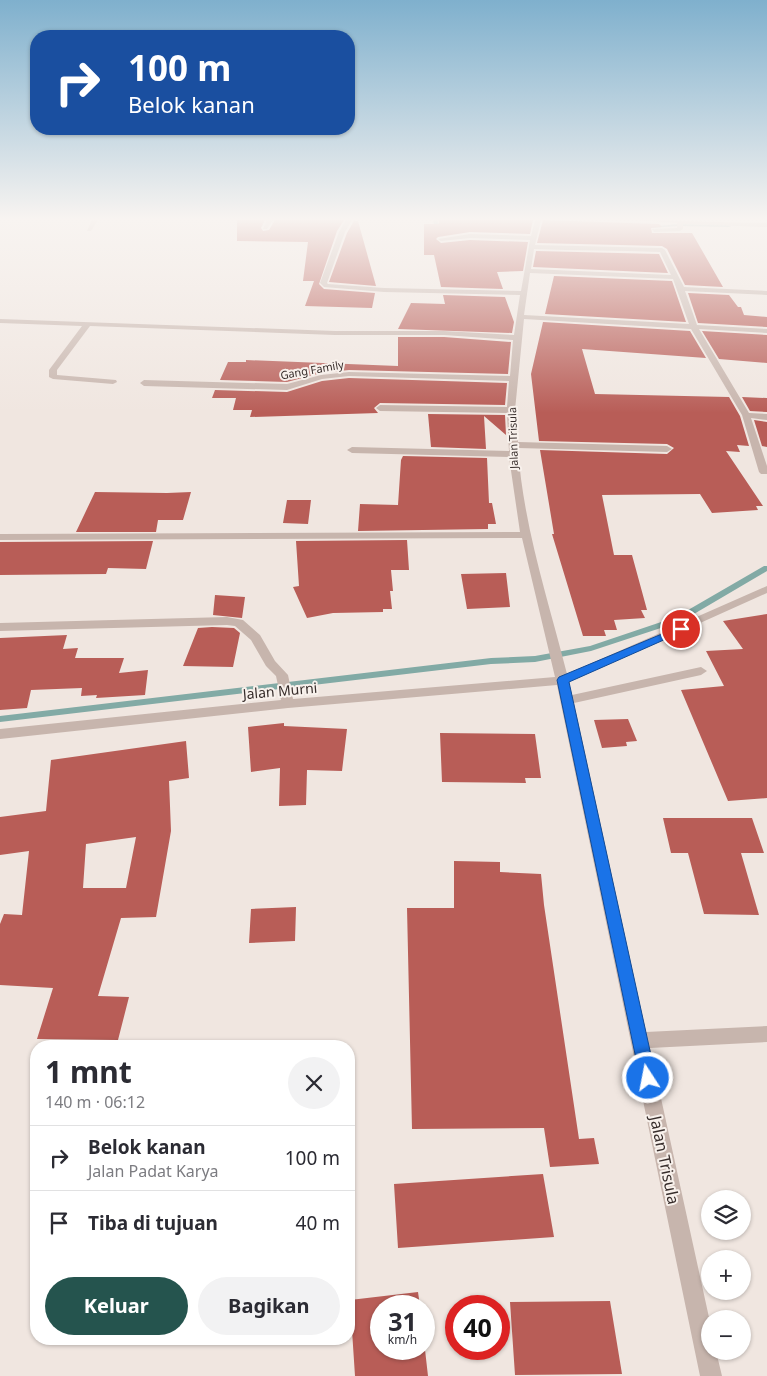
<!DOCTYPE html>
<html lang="id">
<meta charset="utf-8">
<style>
:root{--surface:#fff;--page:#f2f2f3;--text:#2b2b33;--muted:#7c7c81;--line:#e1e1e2;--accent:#25544e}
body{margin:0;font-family:"Noto Sans",sans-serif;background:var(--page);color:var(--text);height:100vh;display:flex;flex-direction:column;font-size:19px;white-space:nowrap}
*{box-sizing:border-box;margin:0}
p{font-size:16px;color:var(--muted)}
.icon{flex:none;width:28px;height:28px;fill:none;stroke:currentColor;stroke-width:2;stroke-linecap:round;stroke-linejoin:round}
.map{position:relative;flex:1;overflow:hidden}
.details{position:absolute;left:30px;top:1040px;width:325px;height:305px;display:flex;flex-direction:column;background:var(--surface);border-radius:20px;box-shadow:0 1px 4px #0004}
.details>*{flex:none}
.banner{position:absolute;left:30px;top:30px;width:325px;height:105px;border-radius:20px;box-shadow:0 1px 4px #0004;background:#1a4fa0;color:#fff;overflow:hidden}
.buttons{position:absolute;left:701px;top:1190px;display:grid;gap:10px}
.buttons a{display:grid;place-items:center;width:50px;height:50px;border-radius:50%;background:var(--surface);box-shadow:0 1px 4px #0004;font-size:25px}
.speed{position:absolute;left:370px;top:1295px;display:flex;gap:10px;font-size:25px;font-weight:700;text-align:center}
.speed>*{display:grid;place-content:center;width:65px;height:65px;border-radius:50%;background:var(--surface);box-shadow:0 1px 4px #0004;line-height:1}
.speed small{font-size:12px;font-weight:400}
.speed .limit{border:8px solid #d22;background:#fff;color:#111}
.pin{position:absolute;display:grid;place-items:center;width:42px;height:42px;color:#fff;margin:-21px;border:2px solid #fff;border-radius:50%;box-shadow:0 1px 5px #0007}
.me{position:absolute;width:55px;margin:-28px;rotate:349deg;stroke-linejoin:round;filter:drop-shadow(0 0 4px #0008)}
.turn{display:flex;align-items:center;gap:18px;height:105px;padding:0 15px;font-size:22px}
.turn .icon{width:65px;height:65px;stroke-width:2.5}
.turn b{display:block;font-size:35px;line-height:42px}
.round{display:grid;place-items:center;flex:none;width:52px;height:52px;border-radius:26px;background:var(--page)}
.head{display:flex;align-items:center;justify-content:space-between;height:85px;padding:0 15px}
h1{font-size:30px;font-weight:700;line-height:38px}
.primary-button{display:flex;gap:10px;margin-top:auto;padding:10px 15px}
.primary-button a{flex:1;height:58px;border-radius:30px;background:var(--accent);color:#fff;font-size:20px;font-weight:700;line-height:58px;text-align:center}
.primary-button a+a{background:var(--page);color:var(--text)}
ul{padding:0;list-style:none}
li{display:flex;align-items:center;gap:15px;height:65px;padding:0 15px;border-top:1px solid var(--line)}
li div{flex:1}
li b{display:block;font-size:19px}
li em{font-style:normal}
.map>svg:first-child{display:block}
</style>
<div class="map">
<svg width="767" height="1376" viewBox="0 0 767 1376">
<rect width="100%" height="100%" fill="#f0e6e0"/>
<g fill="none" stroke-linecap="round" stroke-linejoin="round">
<path fill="#82aaa5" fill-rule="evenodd" d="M 433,220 L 437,220 L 438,223 L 452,225 L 450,226 L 434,225 Z
M 678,224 L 729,225 L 731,226 L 729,227 L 678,226 L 650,228 L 648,227 Z
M 764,566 L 767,566 L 767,571 L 682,621 L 591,651 L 535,662 L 491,664 L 0,722 L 0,716 L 491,658 L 535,656 L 590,646 L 676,617 Z"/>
</g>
<path fill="#b85d57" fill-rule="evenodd" d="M 237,220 L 265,220 L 261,228 L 263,231 L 269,230 L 275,220 L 344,220 L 337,231 L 319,284 L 324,289 L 375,293 L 372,308 L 305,306 L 314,281 L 303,281 L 308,242 L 237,241 Z
M 439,220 L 533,220 L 530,234 L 470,232 L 438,237 L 436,239 L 441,243 L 470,240 L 528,242 L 523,271 L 497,272 L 503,289 L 441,287 L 434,255 L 424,255 L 424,224 L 439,224 Z
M 543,220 L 659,224 L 662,227 L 651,228 L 652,233 L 692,233 L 723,287 L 685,285 L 667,249 L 662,246 L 537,243 Z
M 354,221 L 358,221 L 376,286 L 329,282 L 347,233 Z
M 536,251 L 659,254 L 668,273 L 533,267 Z
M 554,276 L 672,281 L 686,322 L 545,314 Z
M 688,293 L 729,295 L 738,307 L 741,307 L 744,315 L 767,317 L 767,327 L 698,323 Z
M 443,295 L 505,297 L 514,322 L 512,333 L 398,329 L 411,303 L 445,304 Z
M 543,322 L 690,331 L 706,358 L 582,349 L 595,394 L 729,397 L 740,416 L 749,446 L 737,445 L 740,452 L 726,451 L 763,506 L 756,506 L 758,510 L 712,513 L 700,494 L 602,495 L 614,555 L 632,555 L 647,610 L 641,610 L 645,618 L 614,620 L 617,630 L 604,630 L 606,636 L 583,636 L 552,534 L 554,534 L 540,450 L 667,454 L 674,448 L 667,444 L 539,441 L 531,374 Z
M 702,331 L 767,335 L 767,363 L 719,359 Z
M 398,337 L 444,337 L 511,342 L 508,374 L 349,370 L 321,373 L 287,382 L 220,380 L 228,362 L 246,362 L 246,360 L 398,366 Z
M 349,378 L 507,383 L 505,405 L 380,403 L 374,408 L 378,413 L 250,417 L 252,410 L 233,410 L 236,398 L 212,398 L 215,390 L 287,392 L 322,381 Z
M 742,397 L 767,398 L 767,412 L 750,411 Z
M 428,414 L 505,415 L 506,435 L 484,416 L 486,449 L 431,447 Z
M 754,420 L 767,422 L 767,447 L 762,446 Z
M 403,456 L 487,458 L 489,503 L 492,503 L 496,524 L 488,524 L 488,529 L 358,531 L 360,504 L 398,505 L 401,460 Z
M 95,492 L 167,493 L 191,492 L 183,520 L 158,520 L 156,532 L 76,532 Z
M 287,500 L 311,500 L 308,524 L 283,523 Z
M 407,540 L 409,570 L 391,570 L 393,591 L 390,591 L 392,609 L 383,609 L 383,612 L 333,613 L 307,618 L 293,587 L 299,586 L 296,541 Z
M 153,541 L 146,569 L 108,568 L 106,574 L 0,575 L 0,542 Z
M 506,573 L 510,607 L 467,609 L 461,574 Z
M 215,595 L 245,597 L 242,618 L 213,615 Z
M 767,614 L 767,798 L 728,801 L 681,690 L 724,686 L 706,651 L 743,649 L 723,621 Z
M 212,627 L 234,628 L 240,633 L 233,667 L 183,666 L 198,628 Z
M 67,635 L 63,649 L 78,648 L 75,658 L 124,658 L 119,673 L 148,670 L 145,695 L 96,698 L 97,695 L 81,696 L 82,688 L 31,690 L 27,708 L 0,710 L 0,638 Z
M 628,719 L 637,741 L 626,742 L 627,746 L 602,748 L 594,720 Z
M 284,723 L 284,726 L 347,729 L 342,771 L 307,770 L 306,805 L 279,806 L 280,768 L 251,772 L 248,727 Z
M 440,733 L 535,734 L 541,778 L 525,778 L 526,783 L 442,782 Z
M 186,741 L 189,778 L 169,781 L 171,831 L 156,917 L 121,918 L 98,996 L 129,997 L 118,1040 L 37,1039 L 53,988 L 0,985 L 0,924 L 4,914 L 22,915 L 29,851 L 0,855 L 0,817 L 46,811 L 51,760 ZM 136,837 L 126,888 L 83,888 L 86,844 Z
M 663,818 L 752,818 L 764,853 L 741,853 L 759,915 L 704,914 L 688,853 L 671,853 Z
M 454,861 L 500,862 L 500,872 L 541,874 L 544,905 L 579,1139 L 594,1138 L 599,1164 L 550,1167 L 544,1128 L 412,1129 L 407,908 L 454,908 Z
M 296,907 L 295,941 L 249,943 L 251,909 Z
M 543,1174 L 554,1237 L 398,1248 L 394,1184 Z
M 418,1292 L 420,1306 L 381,1306 L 381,1349 L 424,1349 L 424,1341 L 428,1376 L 355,1376 L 350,1300 Z
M 610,1301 L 622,1374 L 515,1375 L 510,1302 Z"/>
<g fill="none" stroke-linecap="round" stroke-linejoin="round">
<path fill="#c7b5ad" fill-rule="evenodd" d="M 92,220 L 98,220 L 91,231 L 87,231 Z
M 267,220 L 273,220 L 267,229 L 263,229 Z
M 346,220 L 352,220 L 345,232 L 327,283 L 328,284 L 384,288 L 521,291 L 530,240 L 470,238 L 441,241 L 438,239 L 470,234 L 531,236 L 535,220 L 541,220 L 535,245 L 662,248 L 665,250 L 684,287 L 767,291 L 767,295 L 685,291 L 697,325 L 767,329 L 767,333 L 699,329 L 749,413 L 767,414 L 767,420 L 751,418 L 767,466 L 767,474 L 761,474 L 759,472 L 742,415 L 691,329 L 524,319 L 515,410 L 518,442 L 667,446 L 672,449 L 667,452 L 518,448 C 523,525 548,599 567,674 L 767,586 L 767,593 L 569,682 L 572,695 L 701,667 L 707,671 L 701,675 L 574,703 L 646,1032 L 767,1026 L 767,1042 L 650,1048 L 710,1322 L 710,1351 L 716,1351 L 722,1376 L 700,1376 L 557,685 L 288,708 L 0,739 L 0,729 L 281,700 L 276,676 L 266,666 L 251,640 L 235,626 L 227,625 L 0,631 L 0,623 L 227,617 L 243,620 L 260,635 L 275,661 L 288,675 L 293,699 L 555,677 L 522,538 L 0,540 L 0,534 L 520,532 L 509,457 L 352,453 L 347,450 L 352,447 L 509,451 L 507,413 L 380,411 L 376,408 L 380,405 L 507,407 L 509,381 L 349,376 L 322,379 L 287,390 L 144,386 L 140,383 L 144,380 L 287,384 L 321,375 L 349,372 L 510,376 L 513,340 L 444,335 L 335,335 L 90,326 L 57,370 L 57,375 L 116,380 L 117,382 L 113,384 L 53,379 L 49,377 L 49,370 L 82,326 L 0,323 L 0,319 L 335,331 L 444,331 L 514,335 L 520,295 L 384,292 L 324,287 L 320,283 L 339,232 ZM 534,249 C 576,251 618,250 660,252 L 671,275 L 531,269 ZM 530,273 L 673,279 L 689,324 L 524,315 Z
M 637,220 L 767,223 L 767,227 L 683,224 L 683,229 L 680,231 L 654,232 L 652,229 L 677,228 L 677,223 Z"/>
</g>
<linearGradient id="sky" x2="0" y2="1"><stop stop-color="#7fb0cd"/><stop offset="0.53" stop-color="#f8f4f1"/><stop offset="1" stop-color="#f8f4f1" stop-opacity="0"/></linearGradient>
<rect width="767" height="413" fill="url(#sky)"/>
<path fill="#1a73e8" stroke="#114b97" d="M 681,626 L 684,627 L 684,631 L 569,682 L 656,1078 L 653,1084 L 648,1086 L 642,1084 L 640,1078 L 557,680 L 559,677 Z"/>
<g text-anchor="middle" stroke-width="4" stroke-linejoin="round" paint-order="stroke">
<g font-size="11" fill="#372d2b" stroke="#f8f1ec">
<text transform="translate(312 370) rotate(-10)" y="4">Gang Family</text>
<text transform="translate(513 438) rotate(-92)" y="4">Jalan Trisula</text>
</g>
<g font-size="14" fill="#372d2b" stroke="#f8f1ec">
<text transform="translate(280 691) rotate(-5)" y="5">Jalan Murni</text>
</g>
<g font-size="16" fill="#372d2b" stroke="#f8f1ec">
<text transform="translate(665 1160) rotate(78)" y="6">Jalan Trisula</text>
</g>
</g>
</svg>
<div class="buttons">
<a><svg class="icon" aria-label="layers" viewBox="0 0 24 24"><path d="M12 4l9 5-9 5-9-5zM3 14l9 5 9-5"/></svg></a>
<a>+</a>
<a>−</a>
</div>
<div class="speed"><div>31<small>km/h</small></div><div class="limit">40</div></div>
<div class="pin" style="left:681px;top:629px;background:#d93025"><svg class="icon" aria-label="arrive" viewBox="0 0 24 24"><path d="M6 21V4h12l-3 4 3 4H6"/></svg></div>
<svg class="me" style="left:648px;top:1078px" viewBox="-20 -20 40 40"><circle r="17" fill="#1a73e8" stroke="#fff" stroke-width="3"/><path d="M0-11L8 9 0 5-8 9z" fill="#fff"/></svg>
<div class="banner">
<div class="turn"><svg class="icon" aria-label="right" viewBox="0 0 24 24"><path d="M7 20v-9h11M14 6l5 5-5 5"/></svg><div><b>100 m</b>Belok kanan</div></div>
</div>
<section class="details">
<div class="head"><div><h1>1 mnt</h1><p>140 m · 06:12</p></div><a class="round"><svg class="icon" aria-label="close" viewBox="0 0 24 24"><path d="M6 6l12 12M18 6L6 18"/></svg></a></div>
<ul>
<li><svg class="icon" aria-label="right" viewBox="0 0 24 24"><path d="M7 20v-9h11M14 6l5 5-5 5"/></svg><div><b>Belok kanan</b><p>Jalan Padat Karya</p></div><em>100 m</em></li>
<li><svg class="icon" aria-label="arrive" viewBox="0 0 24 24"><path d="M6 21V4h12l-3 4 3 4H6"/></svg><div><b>Tiba di tujuan</b></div><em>40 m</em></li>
</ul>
<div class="primary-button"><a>Keluar</a><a>Bagikan</a></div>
</section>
</div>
